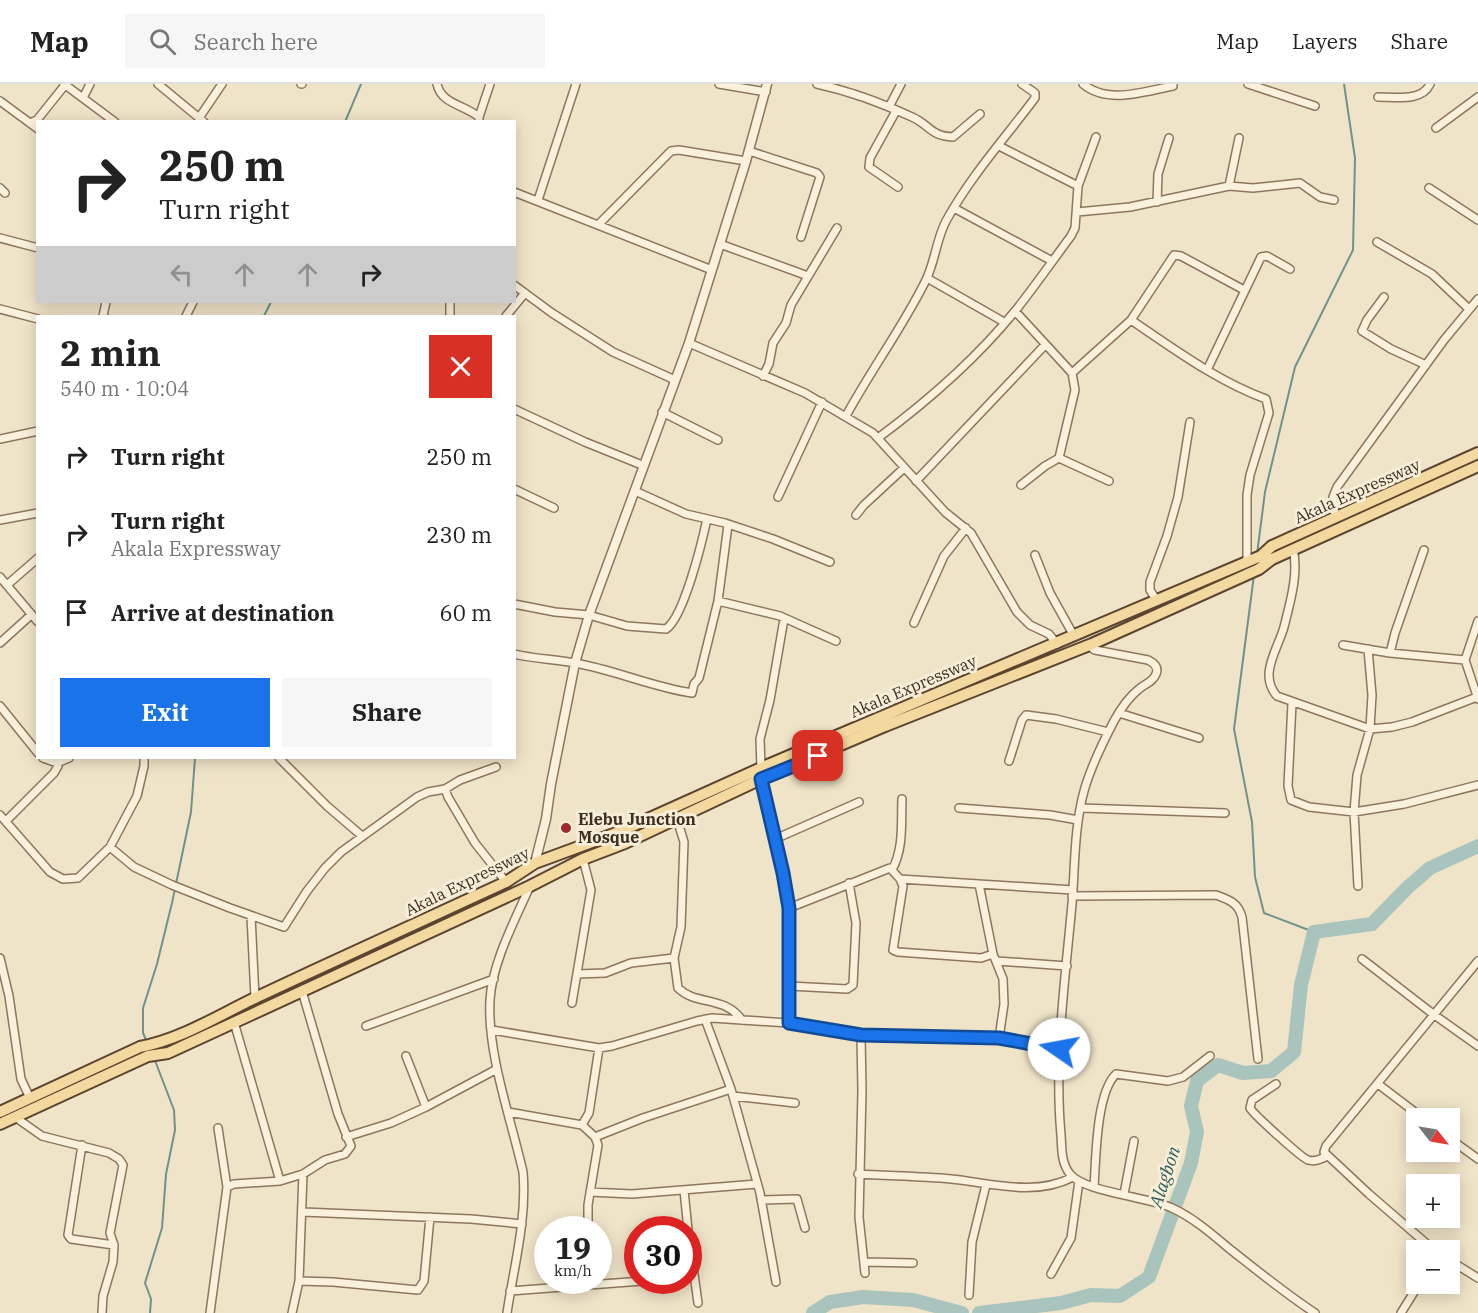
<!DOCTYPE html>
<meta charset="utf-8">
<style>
:root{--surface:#fff;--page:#f6f6f6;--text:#222;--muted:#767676;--line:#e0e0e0;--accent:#1a73e8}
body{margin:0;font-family:"IBM Plex Serif",serif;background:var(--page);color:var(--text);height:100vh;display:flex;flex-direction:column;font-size:22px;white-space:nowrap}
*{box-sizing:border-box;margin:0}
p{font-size:20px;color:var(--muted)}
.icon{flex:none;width:33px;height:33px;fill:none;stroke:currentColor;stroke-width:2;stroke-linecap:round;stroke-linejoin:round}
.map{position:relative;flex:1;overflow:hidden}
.details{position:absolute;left:36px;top:231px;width:480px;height:444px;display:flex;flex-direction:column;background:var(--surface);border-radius:0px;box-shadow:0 3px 15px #0003}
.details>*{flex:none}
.hud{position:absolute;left:36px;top:36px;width:480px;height:183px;border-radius:0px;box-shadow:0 3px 15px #0003;background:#fff;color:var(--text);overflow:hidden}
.needle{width:39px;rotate:121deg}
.fabs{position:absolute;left:1406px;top:1024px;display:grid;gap:12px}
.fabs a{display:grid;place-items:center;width:54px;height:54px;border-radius:0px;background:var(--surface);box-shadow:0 3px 15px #0003;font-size:30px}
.speed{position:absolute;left:534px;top:1132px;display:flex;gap:12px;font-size:30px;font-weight:700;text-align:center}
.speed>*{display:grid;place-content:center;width:78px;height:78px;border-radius:50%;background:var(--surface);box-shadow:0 3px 15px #0003;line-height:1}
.speed small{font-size:15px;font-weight:400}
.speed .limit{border:9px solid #d22;background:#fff;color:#111}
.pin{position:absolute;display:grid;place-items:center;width:51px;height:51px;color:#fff;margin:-26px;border-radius:12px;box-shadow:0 3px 9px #0006}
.me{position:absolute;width:66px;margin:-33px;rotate:282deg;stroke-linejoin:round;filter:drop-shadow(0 0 4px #0008)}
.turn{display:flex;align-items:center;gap:21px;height:126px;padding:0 24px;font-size:27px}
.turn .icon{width:78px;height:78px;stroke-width:2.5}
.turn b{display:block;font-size:42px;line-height:51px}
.lanes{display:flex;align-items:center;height:57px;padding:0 24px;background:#0003;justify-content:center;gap:30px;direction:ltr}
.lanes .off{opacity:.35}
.round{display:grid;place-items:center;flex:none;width:63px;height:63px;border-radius:0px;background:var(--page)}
.headline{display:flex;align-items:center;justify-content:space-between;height:102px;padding:0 24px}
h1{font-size:36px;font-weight:700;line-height:45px}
.button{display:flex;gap:12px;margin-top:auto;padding:12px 24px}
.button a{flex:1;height:69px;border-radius:0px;background:var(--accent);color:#fff;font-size:24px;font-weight:700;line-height:69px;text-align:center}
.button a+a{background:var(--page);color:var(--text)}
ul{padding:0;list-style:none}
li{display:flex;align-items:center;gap:18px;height:78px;padding:0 24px}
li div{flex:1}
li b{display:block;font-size:22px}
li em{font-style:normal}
header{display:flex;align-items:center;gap:36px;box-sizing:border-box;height:84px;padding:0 30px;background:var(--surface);border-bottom:2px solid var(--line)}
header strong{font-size:28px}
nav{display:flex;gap:33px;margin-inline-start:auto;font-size:21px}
.search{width:420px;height:54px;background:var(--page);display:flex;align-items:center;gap:15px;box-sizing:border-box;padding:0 21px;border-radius:0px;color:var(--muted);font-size:22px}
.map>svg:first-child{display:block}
</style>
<header>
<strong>Map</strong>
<div class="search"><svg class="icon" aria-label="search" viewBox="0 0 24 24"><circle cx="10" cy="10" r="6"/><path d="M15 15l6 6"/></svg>Search here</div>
<nav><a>Map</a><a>Layers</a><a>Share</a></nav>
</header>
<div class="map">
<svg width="1478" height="1229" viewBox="0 0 1478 1229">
<rect width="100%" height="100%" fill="#f0e4c8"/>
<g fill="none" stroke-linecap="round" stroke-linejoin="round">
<path stroke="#6f938a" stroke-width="2" d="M 345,38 L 361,0
M 264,232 L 271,218
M 1257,470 L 1265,408 L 1295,283 L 1353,166 L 1355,74 L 1344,0
M 1254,491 L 1234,645 L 1252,738 L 1255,793 L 1264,829 L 1314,848
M 147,958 L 143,949 L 143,924 L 157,880 L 172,819 L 191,728 L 195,674
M 150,1229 L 151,1215 L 145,1199 L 162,1144 L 166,1090 L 175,1046 L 174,1026 L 154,974"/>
<path stroke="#a9c4bc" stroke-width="14" d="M 813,1229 L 830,1218 L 863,1213 L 913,1216 L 962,1229
M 979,1229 L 1061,1219 L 1091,1211 L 1120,1212 L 1149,1193 L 1191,1079 L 1197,1048 L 1191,1022 L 1197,997 L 1218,981 L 1243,989 L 1271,987 L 1294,968 L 1301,901 L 1314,848 L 1372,840 L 1407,804 L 1430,784 L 1478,762"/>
<defs>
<path id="minor" d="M 64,0 L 115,38
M 158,0 L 204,38
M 301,0 L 302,0
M 437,0 C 441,20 465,21 479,33 L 479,38
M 719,0 L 766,8
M 817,0 C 849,7 882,19 912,33 C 930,41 930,52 953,53 L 980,30
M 1083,0 C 1108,21 1145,7 1173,2 L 1173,0
M 1248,0 L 1315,22
M 1378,13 C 1395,13 1422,18 1430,0
M 83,14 L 90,0
M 0,17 L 38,45
M 889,23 L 901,0
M 896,27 L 870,74 L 869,83 L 898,103
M 479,33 L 490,0
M 199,34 L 222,0
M 30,39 L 37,36 L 65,1
M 1436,44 L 1478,13
M 999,62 L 1078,102
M 749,67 L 817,89 L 820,93 L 801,153
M 1229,102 L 1253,104 L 1300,99 L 1320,113 L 1334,116
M 0,104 L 5,109
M 1429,104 L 1478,136
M 514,108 L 712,186
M 538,116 L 576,0
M 1157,118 L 1158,90 L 1169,54
M 954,124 L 1052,177
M 1077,128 L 1130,123 L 1229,102 L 1239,54
M 598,141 L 671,67 L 679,66 L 746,77
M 0,154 L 38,164
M 1377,158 L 1432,190 L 1469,225
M 720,160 L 808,192
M 927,194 L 1004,238
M 514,201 L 552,229 L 613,268 L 675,296
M 1384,213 L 1367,236 L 1362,247 L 1391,265 L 1426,281
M 0,225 L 38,235
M 1015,227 L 1072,289 L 1075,306 L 1059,374 L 1109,397
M 103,232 L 106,218
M 186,232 L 193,218
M 450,232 L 450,218
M 506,232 L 525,209
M 1131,236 C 1174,265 1217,297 1266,315 L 1269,329 L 1250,391 L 1247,411 L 1247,478
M 689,259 L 805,309 L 873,349 L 945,428 L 971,449 L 1017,528 L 1030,541 L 1049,550 L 1057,560
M 1207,286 L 1261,173 L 1267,172 L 1290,185
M 1072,289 L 1131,236 L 1174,171 L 1181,172 L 1244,206
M 763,292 L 769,280 L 773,259 L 786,239 L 791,221 L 837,144
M 514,325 L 585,358 L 642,381
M 662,328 L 718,356
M 846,332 C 871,286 902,244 925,198 C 935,179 936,156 946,137 C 970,93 1005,54 1035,14 L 1035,9 L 1022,0
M 878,354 C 928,317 976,275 1016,226 C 1035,202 1053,176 1071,152 L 1075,144 L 1078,102 L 1096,53
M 0,355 L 38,347
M 916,397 L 1045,261
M 1021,401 L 1045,382 L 1059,374
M 514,405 L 554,424
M 635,407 L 686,430 L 725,439 L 773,455 L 830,478
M 778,413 L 822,318
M 856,431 L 864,421 L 904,384
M 1335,434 L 1333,413 L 1337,403 L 1444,256 L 1478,215
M 0,436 L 38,429
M 1293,465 C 1299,489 1290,519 1284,543 C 1278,565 1258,591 1277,612 L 1370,645 L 1392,643 L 1412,638 L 1477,613
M 1035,471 L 1050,509 L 1074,552
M 0,493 L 38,538
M 7,501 L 38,474
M 718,517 L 780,532 L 836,557
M 1157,517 L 1150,506 L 1150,498 L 1167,452 L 1178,413 L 1190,338
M 514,520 L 555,528 L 589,531 L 627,542 L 666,545 C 684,533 702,458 707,435
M 914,539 L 944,472 L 966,444
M 0,559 L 31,531
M 1092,560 L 1093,565 L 1095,566 L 1148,576 C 1154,579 1159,583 1156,590 C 1153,598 1145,600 1139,605 C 1130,612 1120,626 1114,637 C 1102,660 1091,682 1084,707 C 1074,744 1075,783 1072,820 C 1065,897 1054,974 1061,1051 C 1062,1065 1061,1079 1070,1090 C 1084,1108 1149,1113 1172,1124 C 1194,1134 1213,1151 1231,1166 C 1259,1188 1286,1210 1315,1229
M 1343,561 L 1390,569 L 1465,576
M 1390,569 L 1395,549 L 1424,466
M 514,570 C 534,575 555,575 575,579 C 615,586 652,603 692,609 L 694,600 L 699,594 L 718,517 L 728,441
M 1478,615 L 1465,576 L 1478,537
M 1292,619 L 1288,702 L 1291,716 L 1309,723 L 1354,728 L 1404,720 L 1478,701
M 0,622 L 38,669
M 1119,629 L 1199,654
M 43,674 L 57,679 L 69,674
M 279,674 L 327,722 L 362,752
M 1009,677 L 1022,636 L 1026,631 L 1056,635 L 1108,648
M 761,684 L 760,655 L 770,616 L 784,535
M 761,695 L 783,788 L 789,824 L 789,939
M 445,705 L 448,713 L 475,759 L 506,798
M 959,724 L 1050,731 L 1078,736
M 1081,724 L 1225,729
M 0,731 L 50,788 L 63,795 L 78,794 L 110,763 L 137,712 L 144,682 L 144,674
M 677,735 L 684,758 L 681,843 L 674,874 L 678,904 C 696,922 724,911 742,936
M 6,737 L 54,689 L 58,682 L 57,679
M 775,755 L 859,718
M 110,763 L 134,783 L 172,801 L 230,824 L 284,843 L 307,807 L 325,784 L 341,768 L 417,713 L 428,708 L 445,705 L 460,696 L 496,683
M 892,786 C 904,764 901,739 902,715
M 900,795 L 1073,806
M 979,800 L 993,870 L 1003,895 L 1004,920 L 999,954
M 1358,802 L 1354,728 L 1357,691 L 1370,645 L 1372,611 L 1368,565
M 1072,812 L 1216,811 C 1230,816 1238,819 1242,833 L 1258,975
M 789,824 L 890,784 L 900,795 L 903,802 L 893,866 L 898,868 L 981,874 L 993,870
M 251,832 L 255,914
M 0,874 L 9,912 L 21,995 L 30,1014
M 1362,875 L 1433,930 L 1478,962
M 997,877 L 1067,882
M 577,890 L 605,889 L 631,879 L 674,874
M 789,902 L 847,905 L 853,901 L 856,839 L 849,799
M 572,919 L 591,806 L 583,775
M 705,935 L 731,1005 L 760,1109 L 776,1198
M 234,938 L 280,1097
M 366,942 L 494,895
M 492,946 L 599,964 L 612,962 L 697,937 L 712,934 L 789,939 L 861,951 L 999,954 L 1058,965
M 861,951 L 862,1007 L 859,1133 L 865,1189
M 406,972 L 426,1023 L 497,985
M 1276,1000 L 1252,1016 L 1250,1024 C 1253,1030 1303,1075 1308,1076 C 1315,1078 1321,1075 1327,1072
M 1378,1000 L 1424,1035
M 733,1012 L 795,1019
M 508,1028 L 582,1041 L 595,1053 L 598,1061 L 588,1121 L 588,1146
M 15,1033 L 42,1052 L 109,1069 L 119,1075 L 123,1081 L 110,1149 L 114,1161 L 113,1178 L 103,1212 L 102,1229
M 582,1041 L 589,1029 L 599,964
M 346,1053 L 391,1039 L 426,1023
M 595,1053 L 643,1034 L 731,1005
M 1449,1054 L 1478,1075
M 82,1061 L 68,1151 L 71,1155 L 114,1161
M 858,1090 C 889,1092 920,1092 951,1095 C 991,1099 1035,1113 1073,1093
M 227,1103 L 234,1100 L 280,1097 L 303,1090 L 325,1076 L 345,1070 L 351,1062 L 338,1030 L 302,907
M 1094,1103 C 1096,1075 1096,1009 1116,990 L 1168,997 L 1183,993 L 1210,972
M 684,1106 L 688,1146
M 590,1108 L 632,1110 L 757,1100
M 1124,1110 L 1134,1057
M 761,1116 L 797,1115 L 805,1144
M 303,1128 L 471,1135 L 522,1140
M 688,1147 L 698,1219
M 1435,1167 L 1369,1110 L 1324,1068 L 1326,1062 L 1478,877
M 1449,1176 L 1478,1194
M 864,1178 L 913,1179
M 1051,1190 L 1071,1154 L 1079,1097
M 299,1197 L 333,1198 L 418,1206 L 424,1197 L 430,1133
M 510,1207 L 642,1197
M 969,1211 L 972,1158 L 986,1101
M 210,1229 L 227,1103 L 218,1044
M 292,1229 L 299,1197 L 303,1090
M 507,1229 C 514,1182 527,1135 523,1088 C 511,1035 487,969 490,916 C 492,879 515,836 530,802
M 1401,1229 L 1419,1200"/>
<path id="tertiary" d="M 535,779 L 546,735 L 551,700 L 575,579 L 589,531 L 689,259 L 746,77 L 767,0"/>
<path id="primary" d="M 0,1028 L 140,963 C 182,955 219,931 257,913 C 340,874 424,836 506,798 L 535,779 L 619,748 L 770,680 L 1261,472 L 1272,462 L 1478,369
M 0,1040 L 148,972 L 168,969 L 530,802 L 583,775 L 625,759 L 761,695 L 885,642 L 1092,560 L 1259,485 L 1272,475 L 1478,382"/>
</defs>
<use href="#minor" stroke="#8d765c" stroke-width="10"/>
<use href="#tertiary" stroke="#8d765c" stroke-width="11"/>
<use href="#primary" stroke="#5b4430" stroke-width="14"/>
<use href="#minor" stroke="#faf1dc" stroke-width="7"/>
<use href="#tertiary" stroke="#faf1dc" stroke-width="8"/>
<use href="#primary" stroke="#f3d9a0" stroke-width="10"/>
</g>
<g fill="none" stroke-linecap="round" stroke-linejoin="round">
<defs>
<path id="route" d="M 818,672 L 761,695 L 783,789 L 789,824 L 789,939 L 861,951 L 999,954 L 1059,965"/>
</defs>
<use href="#route" stroke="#114b97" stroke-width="15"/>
<use href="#route" stroke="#1a73e8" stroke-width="10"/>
</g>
<circle fill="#9e2a2b" stroke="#f7eed8" stroke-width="2" cx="566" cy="744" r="6"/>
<g text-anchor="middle" stroke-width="6" stroke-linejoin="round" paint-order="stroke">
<g font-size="16" fill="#3d2e20" stroke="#f7eed8">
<text transform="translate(1357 407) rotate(-24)" y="6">Akala Expressway</text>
<text transform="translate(913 602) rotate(-23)" y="6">Akala Expressway</text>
<text transform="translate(467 797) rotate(-26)" y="6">Akala Expressway</text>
</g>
<g font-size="16" font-weight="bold" fill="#3d2e20" stroke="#f7eed8" text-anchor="start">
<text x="578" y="741">Elebu Junction<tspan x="578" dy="18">Mosque</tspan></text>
</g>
<g font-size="18" font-style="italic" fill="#2f5d5a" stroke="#f7eed8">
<text transform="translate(1165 1093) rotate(-72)" y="6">Alagbon</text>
</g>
</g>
</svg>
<div class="fabs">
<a><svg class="needle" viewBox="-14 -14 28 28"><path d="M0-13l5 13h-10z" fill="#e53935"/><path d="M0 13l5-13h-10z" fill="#767676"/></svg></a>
<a>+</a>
<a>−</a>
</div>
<div class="speed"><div>19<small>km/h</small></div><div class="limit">30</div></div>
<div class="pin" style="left:818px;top:672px;background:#d93025"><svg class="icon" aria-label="arrive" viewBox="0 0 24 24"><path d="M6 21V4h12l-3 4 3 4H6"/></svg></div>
<svg class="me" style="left:1059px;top:965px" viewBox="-20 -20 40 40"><circle r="19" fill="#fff"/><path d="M0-13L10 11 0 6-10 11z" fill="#1a73e8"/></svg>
<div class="hud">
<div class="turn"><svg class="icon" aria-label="right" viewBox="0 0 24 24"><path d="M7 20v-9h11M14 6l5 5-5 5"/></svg><div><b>250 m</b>Turn right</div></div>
<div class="lanes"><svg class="icon off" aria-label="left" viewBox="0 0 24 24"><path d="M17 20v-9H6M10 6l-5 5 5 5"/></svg><svg class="icon off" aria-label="ahead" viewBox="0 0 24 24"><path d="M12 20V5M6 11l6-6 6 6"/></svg><svg class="icon off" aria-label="ahead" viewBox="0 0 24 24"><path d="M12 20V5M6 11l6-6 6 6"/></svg><svg class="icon" aria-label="right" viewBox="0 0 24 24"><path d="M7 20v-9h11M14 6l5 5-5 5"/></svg></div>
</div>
<section class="details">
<div class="headline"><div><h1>2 min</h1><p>540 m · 10:04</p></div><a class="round" style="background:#d93025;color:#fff"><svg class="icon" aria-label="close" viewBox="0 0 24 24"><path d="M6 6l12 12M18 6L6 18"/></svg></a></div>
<ul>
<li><svg class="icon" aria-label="right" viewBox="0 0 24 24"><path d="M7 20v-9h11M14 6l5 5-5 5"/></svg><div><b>Turn right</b></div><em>250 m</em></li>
<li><svg class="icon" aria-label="right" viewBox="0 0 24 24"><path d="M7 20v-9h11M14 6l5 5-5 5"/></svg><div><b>Turn right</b><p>Akala Expressway</p></div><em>230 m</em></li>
<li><svg class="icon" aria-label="arrive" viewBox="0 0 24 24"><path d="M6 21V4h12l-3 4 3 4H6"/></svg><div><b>Arrive at destination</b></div><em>60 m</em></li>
</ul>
<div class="button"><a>Exit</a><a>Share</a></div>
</section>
</div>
